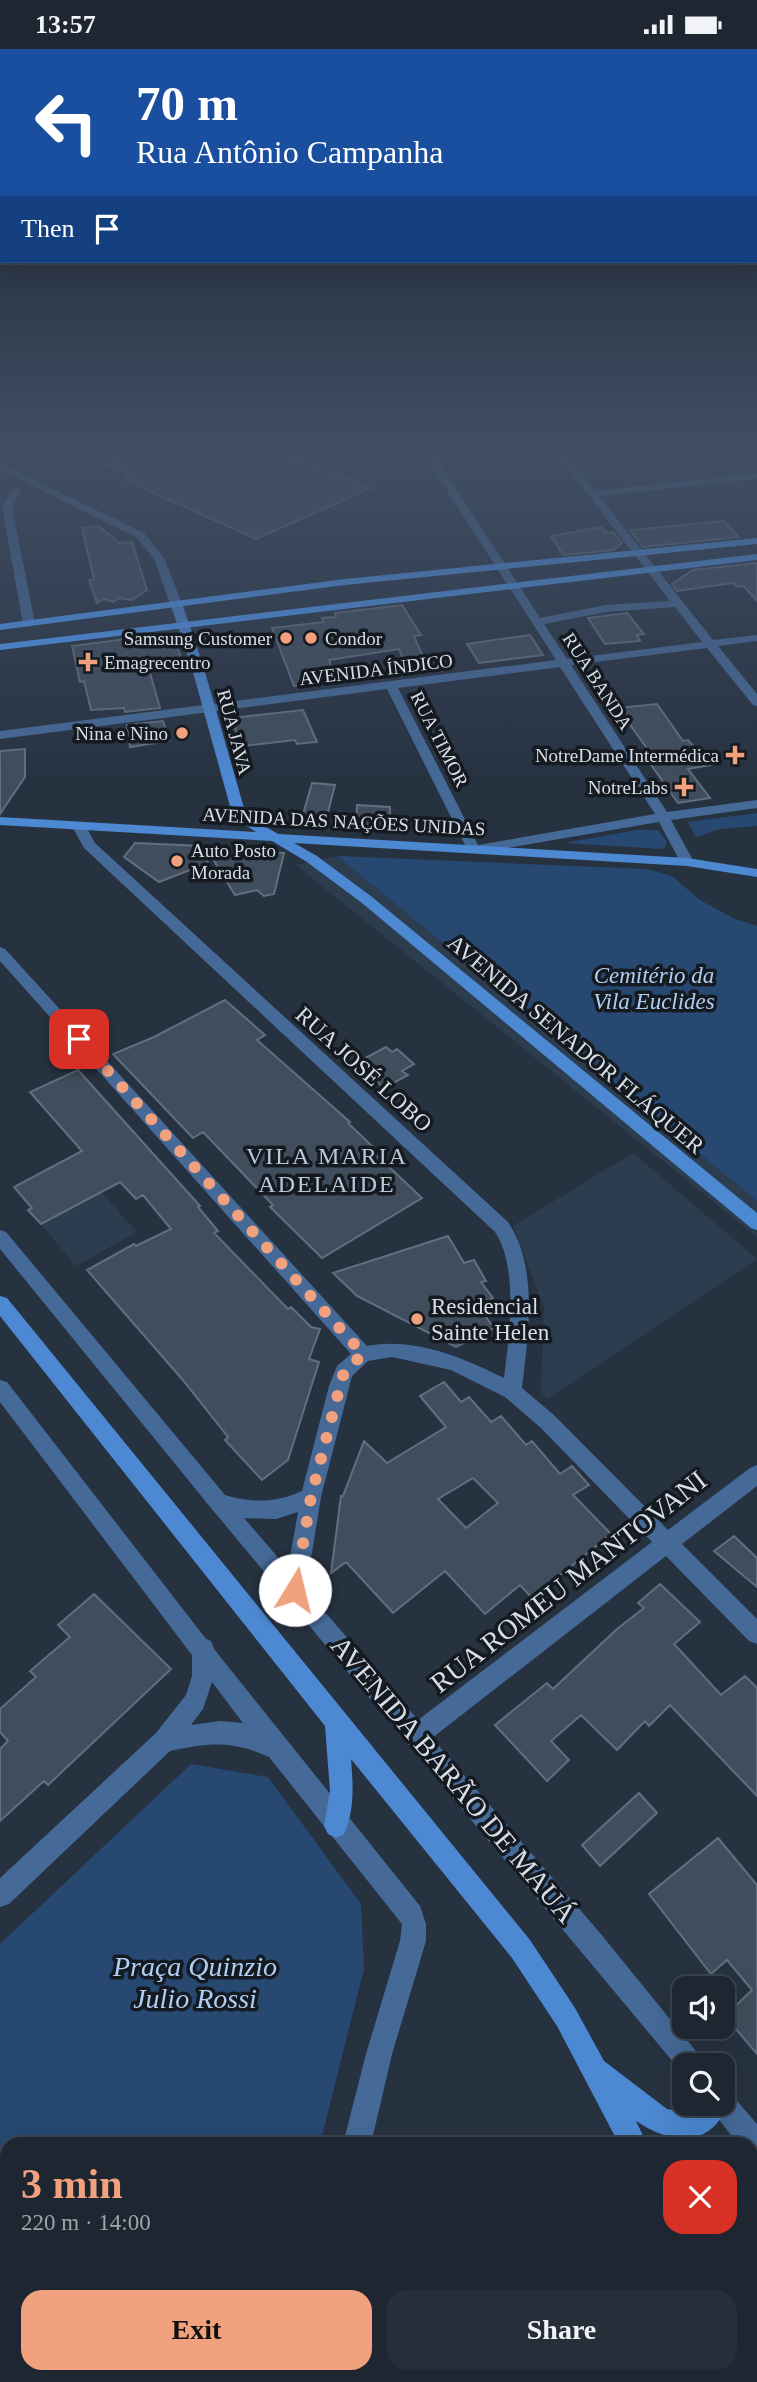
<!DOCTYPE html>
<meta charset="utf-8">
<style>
:root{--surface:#1d2631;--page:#252e39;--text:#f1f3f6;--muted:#a0a5ab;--line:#3b434d;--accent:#f1a17d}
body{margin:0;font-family:"Times New Roman",serif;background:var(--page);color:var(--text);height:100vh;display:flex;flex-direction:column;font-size:26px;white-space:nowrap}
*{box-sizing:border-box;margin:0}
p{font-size:23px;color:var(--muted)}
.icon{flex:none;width:38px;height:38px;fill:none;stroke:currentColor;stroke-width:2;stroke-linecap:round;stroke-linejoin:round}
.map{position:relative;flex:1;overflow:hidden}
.sheet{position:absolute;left:0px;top:2088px;width:758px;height:247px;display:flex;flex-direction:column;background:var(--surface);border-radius:21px 21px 0 0;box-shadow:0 7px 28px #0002,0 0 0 2px var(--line)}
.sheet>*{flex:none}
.hud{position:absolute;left:0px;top:0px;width:758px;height:214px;box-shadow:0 7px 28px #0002,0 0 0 2px var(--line);background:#1a4fa0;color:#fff;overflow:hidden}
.buttons{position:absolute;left:672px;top:1927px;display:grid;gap:14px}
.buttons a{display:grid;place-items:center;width:63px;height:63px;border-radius:14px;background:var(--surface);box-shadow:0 7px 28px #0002,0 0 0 2px var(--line);font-size:35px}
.pin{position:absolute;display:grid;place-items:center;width:60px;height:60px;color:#fff;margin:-30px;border-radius:14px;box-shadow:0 4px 10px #0006}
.me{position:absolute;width:77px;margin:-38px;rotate:9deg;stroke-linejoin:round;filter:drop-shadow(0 0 5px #0008)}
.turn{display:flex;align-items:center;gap:24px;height:147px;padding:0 21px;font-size:32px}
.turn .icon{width:91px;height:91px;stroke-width:2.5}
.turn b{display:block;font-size:49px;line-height:60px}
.then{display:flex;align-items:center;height:66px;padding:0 21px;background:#0003;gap:14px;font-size:26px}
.round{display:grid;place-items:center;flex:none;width:74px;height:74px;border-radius:21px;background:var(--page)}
.overview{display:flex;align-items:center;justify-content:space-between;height:119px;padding:0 21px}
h1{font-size:42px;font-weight:700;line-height:52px;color:var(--accent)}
.cta{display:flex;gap:14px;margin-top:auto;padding:14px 21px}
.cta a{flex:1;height:80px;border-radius:21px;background:var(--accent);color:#111;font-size:28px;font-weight:700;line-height:80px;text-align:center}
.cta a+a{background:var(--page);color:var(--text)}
.status{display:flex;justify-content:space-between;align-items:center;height:49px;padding:0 35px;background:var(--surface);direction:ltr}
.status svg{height:19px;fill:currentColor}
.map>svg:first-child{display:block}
</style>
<div class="status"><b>13:57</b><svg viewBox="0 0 49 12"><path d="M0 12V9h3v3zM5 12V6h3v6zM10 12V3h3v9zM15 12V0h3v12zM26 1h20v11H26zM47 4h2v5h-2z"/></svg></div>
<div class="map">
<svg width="757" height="2333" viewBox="0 0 757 2333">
<rect width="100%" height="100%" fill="#273241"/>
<path fill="#2d3d50" d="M 337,807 L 757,1152 L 757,1188 L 296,816 Z
M 633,1104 L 757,1210 L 548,1350 L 541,1343 L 544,1258 L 513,1177 Z
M 101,1143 L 137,1183 L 76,1217 L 41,1175 Z"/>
<path fill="#274871" d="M 757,764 L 757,777 L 720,780 L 696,788 L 688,773 Z
M 636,781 L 658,781 L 667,793 L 664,800 L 565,794 Z
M 337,807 L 646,820 L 672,827 L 700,851 L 735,870 L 757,877 L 757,1152 Z
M 191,1715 L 268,1728 L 361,1855 L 364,1920 L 320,2095 L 7,2095 L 7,2328 L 220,2328 L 213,2333 L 0,2333 L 0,1895 Z"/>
<path fill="#404d5c" stroke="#626f7f" stroke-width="2" fill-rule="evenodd" d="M 127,404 L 285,404 L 371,439 L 256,490 L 125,431 L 133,428 L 101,414 Z
M 724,472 L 739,488 L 643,498 L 630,481 Z
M 99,477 L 119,494 L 132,493 L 147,541 L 132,551 L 119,549 L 113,553 L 104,550 L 97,554 L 89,531 L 94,530 L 82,479 Z
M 601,478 L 606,484 L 613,483 L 622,494 L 614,501 L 563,506 L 551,487 Z
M 757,514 L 757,552 L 744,537 L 737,538 L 733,534 L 677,542 L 672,535 L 693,521 Z
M 402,556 L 421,586 L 414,587 L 428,620 L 408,622 L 399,600 L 329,611 L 335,630 L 294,637 L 272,579 L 324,573 L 322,569 L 336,568 L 335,564 Z
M 627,564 L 644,585 L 637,586 L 640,592 L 605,595 L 588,569 Z
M 172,584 L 181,609 L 152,613 L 153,616 L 148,617 L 160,659 L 125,663 L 124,659 L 91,661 L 84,632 L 80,633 L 72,597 Z
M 530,586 L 543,606 L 479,614 L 467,595 Z
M 657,655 L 683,692 L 688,691 L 710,716 L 688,720 L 710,749 L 678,754 L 649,713 L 656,712 L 618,659 Z
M 303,661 L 317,693 L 297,695 L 295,691 L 242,697 L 231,669 Z
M 163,672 L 169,692 L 130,698 L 127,676 Z
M 25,700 L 25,728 L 0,765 L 0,702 Z
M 312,734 L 335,736 L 326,771 L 302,769 Z
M 357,756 L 390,758 L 390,778 L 356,776 Z
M 135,794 L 202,797 L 208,814 L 159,833 L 124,808 Z
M 208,802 L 284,804 L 274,845 L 264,847 L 257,841 L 235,846 Z
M 225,951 L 265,986 L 257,991 L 350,1073 L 348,1074 L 372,1097 L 369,1099 L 422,1149 L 322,1209 L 270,1158 L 273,1156 L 203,1083 L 193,1089 L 113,1005 L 154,988 Z
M 386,998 L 392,1003 L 397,1000 L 414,1015 L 402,1022 L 408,1026 L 384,1039 L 356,1014 Z
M 78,1021 L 200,1157 L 198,1158 L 218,1182 L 214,1184 L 288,1260 L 291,1258 L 311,1278 L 320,1280 L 309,1310 L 319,1313 L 288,1411 L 262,1431 L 225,1391 L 228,1388 L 182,1330 L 87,1221 L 134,1195 L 136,1197 L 171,1180 L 143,1146 L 136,1150 L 120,1133 L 41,1175 L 28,1161 L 32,1159 L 14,1138 L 82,1102 L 30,1043 Z
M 448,1187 L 464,1214 L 474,1211 L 486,1232 L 481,1233 L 493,1249 L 482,1254 L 491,1265 L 486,1268 L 494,1279 L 456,1298 L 357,1247 L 333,1224 Z
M 444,1333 L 461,1353 L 469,1348 L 491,1373 L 501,1367 L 526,1396 L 532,1392 L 560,1425 L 572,1417 L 589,1436 L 573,1446 L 611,1485 L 532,1549 L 520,1536 L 485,1565 L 445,1522 L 393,1564 L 346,1513 L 331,1524 L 341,1447 L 343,1447 L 364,1392 L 387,1414 L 446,1378 L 420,1347 ZM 473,1429 L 498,1454 L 466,1479 L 438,1450 Z
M 734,1487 L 757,1509 L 757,1538 L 714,1502 Z
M 660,1535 L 700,1573 L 674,1595 L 721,1646 L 745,1627 L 757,1639 L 757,1747 L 670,1656 L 649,1677 L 645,1672 L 617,1701 L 581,1666 L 551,1692 L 569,1711 L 547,1732 L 495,1676 L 547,1634 L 553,1640 L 617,1580 L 644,1559 L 638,1554 Z
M 94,1545 L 171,1620 L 48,1736 L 44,1732 L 0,1772 L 0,1700 L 8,1692 L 0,1683 L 0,1660 L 36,1628 L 30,1622 L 70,1588 L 58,1576 Z
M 639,1744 L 657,1764 L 600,1817 L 582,1796 Z
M 718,1789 L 757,1836 L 757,2005 L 725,1967 L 752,1941 L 727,1911 L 711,1925 L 649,1845 Z"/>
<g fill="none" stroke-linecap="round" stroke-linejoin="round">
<path fill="#456a98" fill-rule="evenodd" d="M 423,404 L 433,404 L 540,569 L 606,556 L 670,552 L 556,404 L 566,404 L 595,442 L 757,424 L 757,430 L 599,447 L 713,591 L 757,586 L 757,592 L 718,597 L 757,645 L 757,657 L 753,656 L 707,599 L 571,616 L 667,763 L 757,751 L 757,759 L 671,771 L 694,813 L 692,816 L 682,816 L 659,773 L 483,803 L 468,802 L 387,640 L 0,690 L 0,682 L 556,611 ZM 675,558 L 702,593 L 567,610 L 544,575 L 606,563 ZM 560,618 L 655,765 L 478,796 L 398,639 Z
M 0,414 L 144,484 L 164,509 L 183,557 L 181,559 L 171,557 L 154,510 L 136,488 L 0,421 Z
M 17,439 L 22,442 L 12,457 L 35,575 L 29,578 L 23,575 L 2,457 L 13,440 Z
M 79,773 L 84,774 L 95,794 L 508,1173 C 539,1219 528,1287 522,1339 L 555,1367 L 668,1481 L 750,1419 L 757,1416 L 757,1437 L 682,1495 L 757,1570 L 757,1595 L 749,1592 L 666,1507 L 432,1689 L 600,1884 L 700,2007 L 704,2016 L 684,2016 L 684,2026 L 211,1459 L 0,1200 L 0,1181 L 6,1183 L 225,1446 C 252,1454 276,1454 302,1442 L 329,1337 L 337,1317 L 351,1305 L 0,912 L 0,898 L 5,900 L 367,1297 C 415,1288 461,1308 504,1329 C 509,1289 519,1218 495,1183 L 84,799 L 72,777 ZM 392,1308 L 451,1321 L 505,1348 L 541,1379 L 652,1493 L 418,1671 L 306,1541 L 321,1448 L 352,1327 L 368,1312 ZM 298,1463 L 288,1520 L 244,1469 L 276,1470 Z
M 0,1331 L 7,1333 L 206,1590 L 211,1592 L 214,1600 L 420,1857 L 426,1875 L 426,1892 L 392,2005 L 371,2095 L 343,2095 L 366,2005 L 400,1892 L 402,1875 L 269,1708 C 231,1691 210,1694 170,1702 L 9,1855 L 0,1858 L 0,1829 L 156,1684 L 186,1646 L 192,1627 L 192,1606 L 0,1353 ZM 212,1633 L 243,1674 L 220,1672 L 191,1676 L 203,1660 Z
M 723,2041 L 731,2045 L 757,2075 L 757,2110 L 751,2107 L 751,2095 L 738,2095 L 713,2063 L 709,2054 L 723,2054 Z
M 757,2261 L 757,2329 L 751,2326 L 751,2264 Z
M 269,2328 L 301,2328 L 299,2333 L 267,2333 Z"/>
<path fill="#4d89d2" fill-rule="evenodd" d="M 177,554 L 183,557 L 203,616 L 246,766 L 278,785 L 687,809 L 757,820 L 757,828 L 687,817 L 294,794 L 317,807 L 372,848 L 757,1164 L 757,1181 L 751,1179 L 362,854 L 307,813 L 272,792 L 0,776 L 0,768 L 256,783 L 233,768 L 191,616 L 171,557 Z
M 0,1247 L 7,1249 L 530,1891 L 575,1959 L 604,2012 L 667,2060 L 688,2064 L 699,2054 L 723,2054 L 723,2043 L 725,2045 L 729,2054 C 710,2100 672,2096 636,2072 L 647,2095 L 619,2095 L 557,1977 L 512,1909 L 351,1710 C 353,1735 355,1761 344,1785 L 336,1789 L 328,1785 L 324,1777 L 330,1742 L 325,1677 L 0,1267 Z
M 751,2316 L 757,2324 L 757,2333 L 730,2333 L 728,2328 L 751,2328 Z"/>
<path fill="#51a0ff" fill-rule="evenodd" d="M 757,489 L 757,495 L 345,536 L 0,581 L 0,575 L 345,530 Z
M 757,505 L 757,511 L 0,601 L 0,595 Z"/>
</g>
<linearGradient id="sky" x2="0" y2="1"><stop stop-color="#151c24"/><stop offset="0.55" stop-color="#414f65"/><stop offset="1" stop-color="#414f65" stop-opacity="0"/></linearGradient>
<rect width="757" height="730" fill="url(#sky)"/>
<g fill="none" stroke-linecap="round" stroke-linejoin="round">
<path stroke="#f1a17d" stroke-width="12" stroke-dasharray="0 21.6" d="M 79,990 L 363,1305 L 344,1323 L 340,1337 L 311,1448 L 295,1541"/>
</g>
<g fill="#f1a17d" stroke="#151a20" stroke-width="2.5">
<circle cx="286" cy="589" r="7"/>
<circle cx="311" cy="589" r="7"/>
<path d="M84.5 602.5h7v7h7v7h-7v7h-7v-7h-7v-7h7z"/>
<circle cx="182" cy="684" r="7"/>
<path d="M731.5 695.5h7v7h7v7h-7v7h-7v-7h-7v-7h7z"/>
<path d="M680.5 727.5h7v7h7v7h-7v7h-7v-7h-7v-7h7z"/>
<circle cx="177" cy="812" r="7"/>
<circle cx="417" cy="1270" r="7"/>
</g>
<g text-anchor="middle" stroke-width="7" stroke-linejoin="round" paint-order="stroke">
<g font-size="19" fill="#d7dee8" stroke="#151a20" text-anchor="end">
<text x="272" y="596">Samsung Customer</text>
<text x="325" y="596" text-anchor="start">Condor</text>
<text x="104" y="620" text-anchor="start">Emagrecentro</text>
<text x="168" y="691">Nina e Nino</text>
<text x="719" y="713">NotreDame Intermédica</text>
<text x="668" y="745">NotreLabs</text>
<text x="191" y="808" text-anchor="start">Auto Posto<tspan x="191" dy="22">Morada</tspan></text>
</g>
<g font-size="19" fill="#d7dee8" stroke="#151a20">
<text transform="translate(376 620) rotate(-7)" y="7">AVENIDA ÍNDICO</text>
<text transform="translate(598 632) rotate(57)" y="7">RUA BANDA</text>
<text transform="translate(235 683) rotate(75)" y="7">RUA JAVA</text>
<text transform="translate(440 690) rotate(63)" y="7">RUA TIMOR</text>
<text transform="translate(344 772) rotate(3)" y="7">AVENIDA DAS NAÇÕES UNIDAS</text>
</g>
<g font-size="23" font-style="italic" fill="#afcef4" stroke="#151a20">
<text x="654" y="934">Cemitério da<tspan x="654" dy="26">Vila Euclides</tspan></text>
</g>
<g font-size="23" fill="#d7dee8" stroke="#151a20">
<text transform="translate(576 995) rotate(40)" y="8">AVENIDA SENADOR FLÁQUER</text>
<text transform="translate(364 1020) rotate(42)" y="8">RUA JOSÉ LOBO</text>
</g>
<g font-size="23" fill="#d7dee8" stroke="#151a20" text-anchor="start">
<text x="431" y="1265">Residencial<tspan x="431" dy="26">Sainte Helen</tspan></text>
</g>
<g font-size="24" letter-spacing="2" fill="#b8c7d9" stroke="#151a20">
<text x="327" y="1115">VILA MARIA<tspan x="327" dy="28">ADELAIDE</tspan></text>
</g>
<g font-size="28" fill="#d7dee8" stroke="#151a20">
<text transform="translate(568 1532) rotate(-38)" y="10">RUA ROMEU MANTOVANI</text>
<text transform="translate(454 1730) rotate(50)" y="10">AVENIDA BARÃO DE MAUÁ</text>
</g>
<g font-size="28" font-style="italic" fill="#afcef4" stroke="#151a20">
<text x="195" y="1927">Praça Quinzio<tspan x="195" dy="32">Julio Rossi</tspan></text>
</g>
</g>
</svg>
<div class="buttons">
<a><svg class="icon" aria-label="sound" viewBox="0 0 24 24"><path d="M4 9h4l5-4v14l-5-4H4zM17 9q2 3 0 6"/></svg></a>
<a><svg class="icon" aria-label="search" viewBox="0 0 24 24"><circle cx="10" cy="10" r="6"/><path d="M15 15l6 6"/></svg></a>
</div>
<div class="pin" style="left:79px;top:990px;background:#d93025"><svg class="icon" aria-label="arrive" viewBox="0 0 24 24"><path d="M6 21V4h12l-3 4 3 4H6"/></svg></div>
<svg class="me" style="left:295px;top:1541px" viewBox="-20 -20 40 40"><circle r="19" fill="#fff"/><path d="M0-13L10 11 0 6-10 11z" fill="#f1a17d"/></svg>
<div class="hud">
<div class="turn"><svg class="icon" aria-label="left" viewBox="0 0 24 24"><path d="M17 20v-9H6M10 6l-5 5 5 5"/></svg><div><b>70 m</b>Rua Antônio Campanha</div></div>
<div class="then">Then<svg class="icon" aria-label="arrive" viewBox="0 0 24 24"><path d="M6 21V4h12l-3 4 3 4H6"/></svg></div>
</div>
<section class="sheet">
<div class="overview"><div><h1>3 min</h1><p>220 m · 14:00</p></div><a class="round" style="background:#d93025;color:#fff"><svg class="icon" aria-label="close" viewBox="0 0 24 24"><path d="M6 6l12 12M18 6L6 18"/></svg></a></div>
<div class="cta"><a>Exit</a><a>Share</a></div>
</section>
</div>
